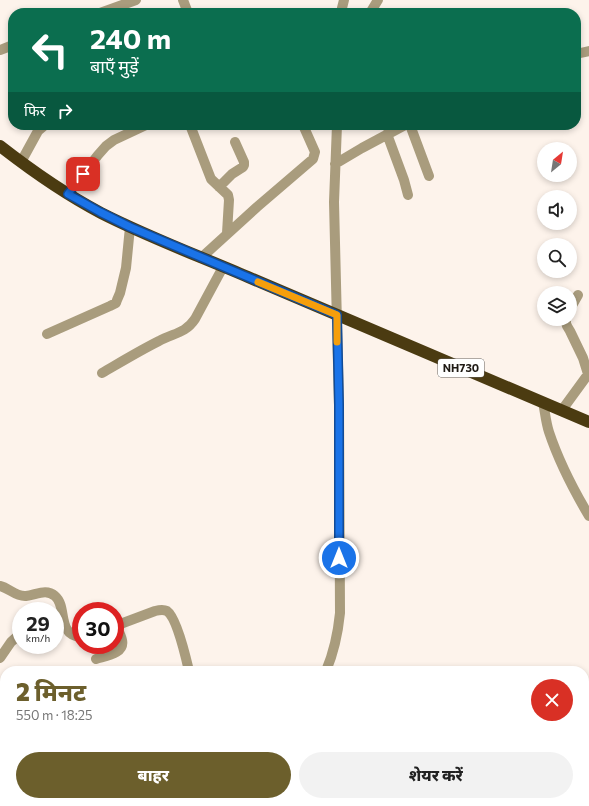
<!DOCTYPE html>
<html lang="hi">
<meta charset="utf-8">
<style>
:root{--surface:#fff;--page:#f2f2f2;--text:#222;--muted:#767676;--accent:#6c5f2c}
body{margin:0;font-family:Commissioner,"Noto Sans Devanagari",sans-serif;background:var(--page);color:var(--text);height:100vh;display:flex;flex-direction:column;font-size:15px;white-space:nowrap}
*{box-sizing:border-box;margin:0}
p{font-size:13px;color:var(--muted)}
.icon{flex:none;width:22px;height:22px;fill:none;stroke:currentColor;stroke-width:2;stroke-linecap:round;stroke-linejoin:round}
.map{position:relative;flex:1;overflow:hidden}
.side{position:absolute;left:0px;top:666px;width:589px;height:140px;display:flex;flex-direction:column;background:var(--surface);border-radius:16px 16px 0 0;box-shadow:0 2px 6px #0003}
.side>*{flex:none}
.hud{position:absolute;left:8px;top:8px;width:573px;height:122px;border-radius:16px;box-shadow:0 2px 6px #0003;background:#0b6e4f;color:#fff;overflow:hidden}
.needle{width:26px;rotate:30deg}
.tools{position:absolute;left:537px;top:142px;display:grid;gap:8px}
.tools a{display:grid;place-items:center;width:40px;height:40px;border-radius:50%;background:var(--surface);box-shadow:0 2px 6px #0003;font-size:20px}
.speed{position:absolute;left:12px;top:602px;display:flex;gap:8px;font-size:20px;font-weight:700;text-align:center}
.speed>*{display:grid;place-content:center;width:52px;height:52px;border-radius:50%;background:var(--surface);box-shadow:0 2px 6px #0003;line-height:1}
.speed small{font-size:10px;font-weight:400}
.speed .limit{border:6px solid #d22;background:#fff;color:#111}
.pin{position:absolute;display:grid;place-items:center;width:34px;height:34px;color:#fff;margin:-17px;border-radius:8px;box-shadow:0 2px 6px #0006}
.me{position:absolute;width:44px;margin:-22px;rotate:0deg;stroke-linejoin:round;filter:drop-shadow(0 0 3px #0008)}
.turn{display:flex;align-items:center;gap:14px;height:84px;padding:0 16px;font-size:18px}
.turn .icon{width:52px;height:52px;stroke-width:2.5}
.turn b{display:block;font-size:28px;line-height:34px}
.then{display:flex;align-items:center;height:38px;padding:0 16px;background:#0003;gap:8px;font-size:15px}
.round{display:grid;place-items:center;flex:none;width:42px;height:42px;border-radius:21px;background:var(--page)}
.summary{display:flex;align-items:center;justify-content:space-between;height:68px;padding:0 16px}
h1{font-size:24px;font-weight:800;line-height:30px;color:var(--accent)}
.cta{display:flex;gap:8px;margin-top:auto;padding:8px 16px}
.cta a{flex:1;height:46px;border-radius:24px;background:var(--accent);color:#fff;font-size:16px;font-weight:800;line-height:46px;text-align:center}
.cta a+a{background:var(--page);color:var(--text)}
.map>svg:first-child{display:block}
</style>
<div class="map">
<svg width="589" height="806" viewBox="0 0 589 806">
<rect width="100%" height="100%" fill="#fdf3eb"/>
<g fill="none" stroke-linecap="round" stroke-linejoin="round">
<path stroke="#a99c7d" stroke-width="10" d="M 183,0 L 188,13
M 100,13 L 136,0
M 343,13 L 342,8 L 344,0
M 370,13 L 378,0
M 0,50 L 13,45
M 576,54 L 589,51
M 190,125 L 211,179 L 228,195 L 229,200 L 227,233
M 410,125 L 429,176
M 387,134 L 404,180 L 408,195
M 21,162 L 38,131 L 45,125
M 335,164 L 362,148 L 405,125
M 219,187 L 232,174 L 243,167 L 244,165 L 244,162 L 235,142
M 68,194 L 98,155 L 106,146 L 114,140 L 146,125
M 201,258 L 257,207 L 313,159 L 315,152 L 303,125
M 570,309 L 578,295
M 566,319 L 566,323 L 567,326 L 570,331 L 583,358 L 588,374
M 47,334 L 110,306 L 116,303 L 117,300 L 120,293 L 126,268 L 130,227
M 102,373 C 121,362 139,351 159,341 C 173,333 185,334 195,319 L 223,267
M 543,402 C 545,412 546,423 549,432 C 559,462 573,489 589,516
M 562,410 L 589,373
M 0,586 C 9,588 16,597 26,596 C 36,595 46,588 55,596 C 68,607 56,635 81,637
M 115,626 L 155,611 C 159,610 163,609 167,611 C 177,618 186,658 189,671
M 0,658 L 11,642 L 21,633
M 96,659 C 105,656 125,654 122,640 C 121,635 118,630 116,625
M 326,671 C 334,652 338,633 340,613 L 339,405 L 334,202 L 337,125
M 584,688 L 589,691
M 584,762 L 589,762
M 251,801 L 253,806
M 434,801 L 439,806
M 0,806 L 10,801"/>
<path stroke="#4b3b11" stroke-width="12" d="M 0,146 C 32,171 65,194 101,213 C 148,237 199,256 248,277 C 361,326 476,373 589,422"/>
</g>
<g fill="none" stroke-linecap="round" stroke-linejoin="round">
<defs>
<path id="route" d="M 83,174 L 68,194 L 100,212 L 130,227 L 337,315 L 339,405 L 339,558"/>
</defs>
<use href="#route" stroke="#114b97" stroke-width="10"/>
<use href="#route" stroke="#1a73e8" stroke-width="7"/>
<path stroke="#f59e0b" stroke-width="7" d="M 258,282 L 337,315 L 337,342"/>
</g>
<g text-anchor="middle" stroke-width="3.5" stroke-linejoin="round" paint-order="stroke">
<rect fill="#fff" stroke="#625f5a" stroke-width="1" x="438" y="359" width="46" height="18" rx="3"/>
<g font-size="11" font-weight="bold" fill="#1f1a14">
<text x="461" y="372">NH730</text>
</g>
</g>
</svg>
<div class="tools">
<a><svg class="needle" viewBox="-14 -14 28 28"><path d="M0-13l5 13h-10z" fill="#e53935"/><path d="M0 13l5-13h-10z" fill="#767676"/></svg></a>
<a><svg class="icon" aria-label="sound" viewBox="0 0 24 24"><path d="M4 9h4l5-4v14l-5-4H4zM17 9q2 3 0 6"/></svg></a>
<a><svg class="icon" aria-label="search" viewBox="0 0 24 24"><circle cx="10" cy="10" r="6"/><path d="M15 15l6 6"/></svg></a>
<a><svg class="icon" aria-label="layers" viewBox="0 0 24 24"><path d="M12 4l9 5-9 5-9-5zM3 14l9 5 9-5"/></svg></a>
</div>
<div class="speed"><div>29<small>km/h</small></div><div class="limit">30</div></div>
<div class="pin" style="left:83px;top:174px;background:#d93025"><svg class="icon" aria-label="arrive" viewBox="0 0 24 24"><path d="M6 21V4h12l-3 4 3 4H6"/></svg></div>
<svg class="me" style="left:339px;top:558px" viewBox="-20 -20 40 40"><circle r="17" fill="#1a73e8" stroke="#fff" stroke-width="3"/><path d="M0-11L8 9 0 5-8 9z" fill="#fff"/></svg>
<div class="hud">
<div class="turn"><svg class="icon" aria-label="left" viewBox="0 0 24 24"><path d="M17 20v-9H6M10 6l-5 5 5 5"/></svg><div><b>240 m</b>बाएँ मुड़ें</div></div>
<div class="then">फिर<svg class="icon" aria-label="right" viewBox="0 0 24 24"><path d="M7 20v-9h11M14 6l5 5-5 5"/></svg></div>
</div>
<section class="side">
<div class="summary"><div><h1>2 मिनट</h1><p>550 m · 18:25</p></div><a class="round" style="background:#d93025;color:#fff"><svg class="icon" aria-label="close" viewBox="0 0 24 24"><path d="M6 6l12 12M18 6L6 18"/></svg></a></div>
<div class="cta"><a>बाहर</a><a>शेयर करें</a></div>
</section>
</div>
